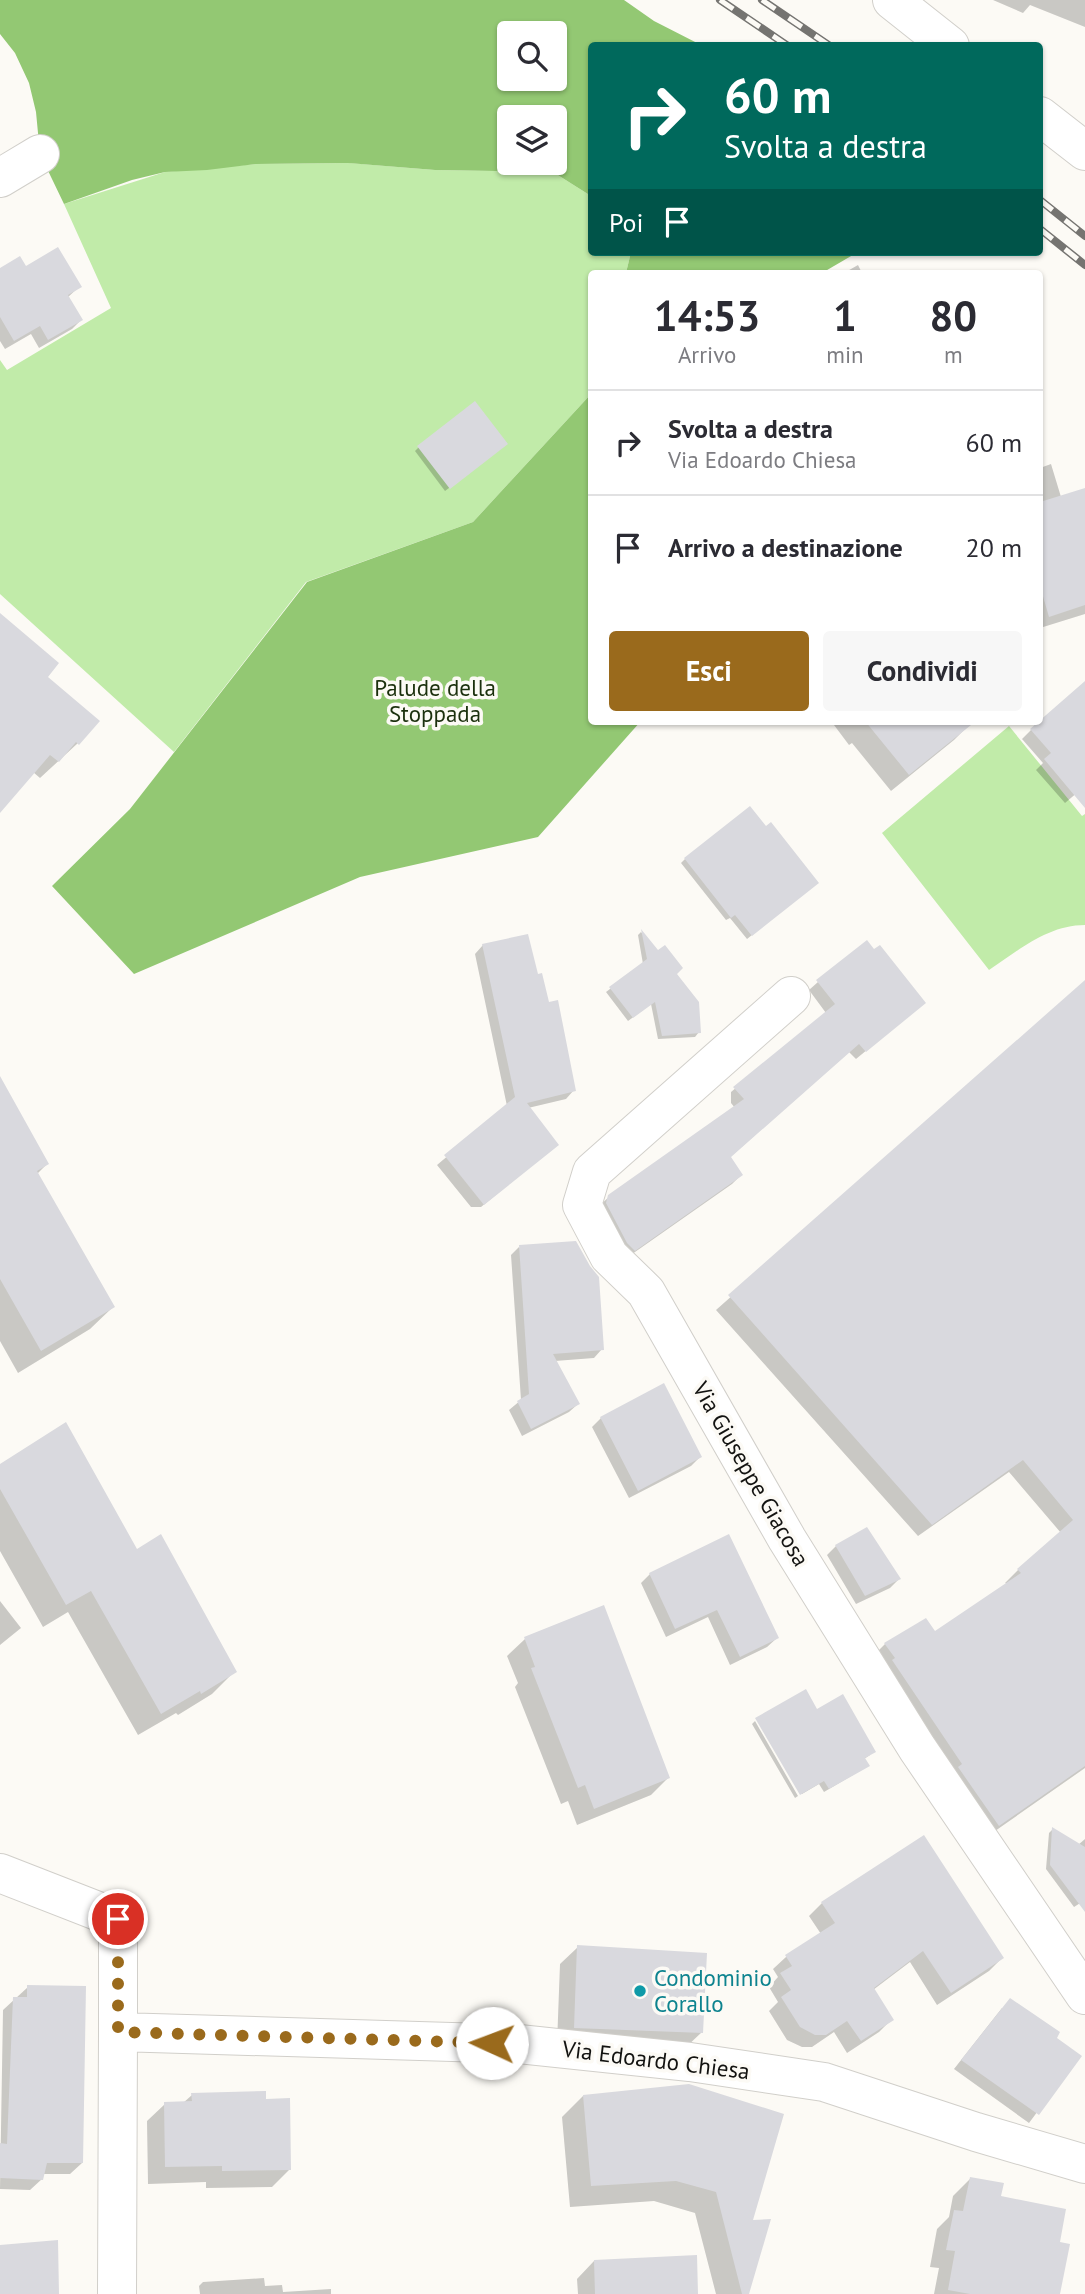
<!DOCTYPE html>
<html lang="it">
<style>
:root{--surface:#fff;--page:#f7f7f7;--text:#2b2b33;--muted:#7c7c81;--line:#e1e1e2;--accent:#9a6a1c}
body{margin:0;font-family:"PT Sans",sans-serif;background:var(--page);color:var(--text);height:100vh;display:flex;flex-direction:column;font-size:26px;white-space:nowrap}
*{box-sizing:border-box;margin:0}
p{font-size:23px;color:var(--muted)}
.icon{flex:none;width:38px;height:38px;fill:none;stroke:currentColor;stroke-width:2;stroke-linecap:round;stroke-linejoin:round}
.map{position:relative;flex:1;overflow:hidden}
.side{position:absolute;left:588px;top:270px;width:455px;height:455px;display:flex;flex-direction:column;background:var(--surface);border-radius:7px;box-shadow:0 2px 5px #0004}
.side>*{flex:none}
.banner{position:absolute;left:588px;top:42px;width:455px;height:214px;border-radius:7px;box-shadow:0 2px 5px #0004;background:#00695c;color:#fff;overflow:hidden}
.buttons{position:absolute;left:497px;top:21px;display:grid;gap:14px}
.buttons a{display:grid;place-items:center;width:70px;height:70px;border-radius:7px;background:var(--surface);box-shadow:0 2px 5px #0004;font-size:35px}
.pin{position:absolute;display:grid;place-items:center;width:60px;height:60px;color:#fff;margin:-30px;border:4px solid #fff;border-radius:50%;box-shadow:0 2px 7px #0007}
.me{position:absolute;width:77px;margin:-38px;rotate:272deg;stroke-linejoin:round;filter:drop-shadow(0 0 5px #0008)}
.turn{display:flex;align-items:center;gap:24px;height:147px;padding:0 21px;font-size:32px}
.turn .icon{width:91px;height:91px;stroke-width:2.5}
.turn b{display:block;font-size:49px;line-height:60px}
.then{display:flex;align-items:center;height:66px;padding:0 21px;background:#0003;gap:14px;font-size:26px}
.eta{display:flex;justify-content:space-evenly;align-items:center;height:119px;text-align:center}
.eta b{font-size:42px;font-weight:700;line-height:49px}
.primary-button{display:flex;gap:14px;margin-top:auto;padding:14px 21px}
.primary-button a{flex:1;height:80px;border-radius:7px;background:var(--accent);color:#fff;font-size:28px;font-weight:700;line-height:80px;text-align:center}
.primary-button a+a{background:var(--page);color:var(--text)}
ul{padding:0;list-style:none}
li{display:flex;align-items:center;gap:21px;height:105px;padding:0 21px;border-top:2px solid var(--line)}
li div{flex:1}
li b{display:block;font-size:26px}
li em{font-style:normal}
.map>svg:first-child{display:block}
</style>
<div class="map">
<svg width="1085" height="2294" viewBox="0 0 1085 2294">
<rect width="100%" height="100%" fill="#fcfaf5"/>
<path fill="#c1eba9" d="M 349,163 L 435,170 L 553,172 L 591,196 L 592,252 L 631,252 L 626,273 L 592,273 L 591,394 L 473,522 L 306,582 L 174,752 L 0,594 L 0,360 L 7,370 L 111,308 L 64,204 L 165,172 L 256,164 Z
M 1009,726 L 1082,816 L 1085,814 L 1085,925 C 1048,925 1019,950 989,970 L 882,833 Z"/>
<path fill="#93c873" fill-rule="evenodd" d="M 0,0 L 624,0 L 654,21 L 701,45 L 592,46 L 591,196 L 553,172 L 435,170 L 348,163 L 256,164 L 207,170 L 165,172 L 132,180 L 64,204 L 40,154 L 36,112 L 29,83 L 15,53 L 0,34 ZM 509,33 L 555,33 L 555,79 L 509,79 ZM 509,117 L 555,117 L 555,163 L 509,163 Z
M 631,252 L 858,252 L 822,273 L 626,273 Z
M 591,394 L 592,721 L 641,721 L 538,837 L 360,877 L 134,974 L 52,886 L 130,809 L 307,582 L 473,522 Z"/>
<path fill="#0003" d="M 993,0 L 1085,0 L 1085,27 L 1030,5 L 1023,13 Z
M 858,265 L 862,273 L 844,273 Z
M 26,268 L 79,287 L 67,298 L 81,320 L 72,329 L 39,348 L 31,334 L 5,349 L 0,341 L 0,270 Z
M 419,447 L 502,448 L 445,491 L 415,451 Z
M 1051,464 L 1061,497 L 1085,490 L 1085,614 L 1040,628 L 1040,468 Z
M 0,639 L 45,677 L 78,743 L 40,778 L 33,772 L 0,811 Z
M 1085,699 L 1085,786 L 1065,803 L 1036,770 L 1043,763 L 1022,739 L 1031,730 Z
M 831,721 L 969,721 L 971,723 L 954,740 L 891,791 L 852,743 L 849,745 Z
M 685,859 L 812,887 L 747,939 L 730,918 L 726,920 L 681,863 Z
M 641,932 L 674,974 L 699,1032 L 695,1037 L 658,1039 L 651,1004 L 628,1021 L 606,992 L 643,964 L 638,935 Z
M 483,945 L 536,976 L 574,1090 L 566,1099 L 528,1108 L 557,1145 L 481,1207 L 471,1207 L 437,1165 L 507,1106 L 475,954 Z
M 818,982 L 924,1003 L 856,1059 L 849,1052 L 729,1158 L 741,1175 L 732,1184 L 625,1259 L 599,1206 L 609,1197 L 735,1108 L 731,1103 L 731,1092 L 826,1013 L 809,990 Z
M 1082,985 L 1085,988 L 1085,1768 L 985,1838 L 872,1657 L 885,1644 L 934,1634 L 1007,1584 L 1005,1583 L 1018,1570 L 1061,1533 L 1009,1472 L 918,1536 L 716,1310 Z
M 0,1080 L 47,1164 L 37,1174 L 113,1307 L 90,1329 L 18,1373 L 0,1341 Z
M 519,1247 L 602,1349 L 594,1358 L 555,1361 L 578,1404 L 569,1412 L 522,1436 L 509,1410 L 521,1400 L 511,1255 Z
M 601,1418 L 700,1457 L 691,1466 L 629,1498 L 592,1427 Z
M 0,1466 L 136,1551 L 235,1671 L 212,1694 L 178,1715 L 176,1713 L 138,1735 L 68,1612 L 43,1627 L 0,1551 Z
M 866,1529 L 899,1579 L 890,1588 L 856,1604 L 827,1555 L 836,1546 Z
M 650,1574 L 777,1638 L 767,1647 L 730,1665 L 708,1617 L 666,1637 L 641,1583 Z
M 0,1601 L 21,1628 L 0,1645 Z
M 603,1608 L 668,1778 L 651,1795 L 577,1825 L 568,1801 L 561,1804 L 515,1687 L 518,1683 L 507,1656 L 525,1639 Z
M 758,1719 L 870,1755 L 864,1759 L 868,1766 L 824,1792 L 819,1784 L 802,1794 Z
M 755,1721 L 798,1796 L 795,1798 L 752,1724 Z
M 1053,1829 L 1078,1845 L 1085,1839 L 1085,1900 L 1074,1907 L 1046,1869 L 1049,1833 Z
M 822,1903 L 1002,1958 L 989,1971 L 937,2005 L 910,1962 L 873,1990 L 892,2019 L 879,2032 L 847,2053 L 834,2032 L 812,2047 L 802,2047 L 787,2040 L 769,2011 L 778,2002 L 769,1987 L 778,1977 L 773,1969 L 786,1957 L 821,1934 L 809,1916 Z
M 578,1947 L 702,2032 L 684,2049 L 557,2044 L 560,1964 Z
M 28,1987 L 82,2163 L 70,2174 L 43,2174 L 42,2179 L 30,2190 L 0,2189 L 3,2010 Z
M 1002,2008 L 1054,2038 L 1079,2056 L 1029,2123 L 954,2069 Z
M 689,2086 L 750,2222 L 747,2294 L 716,2294 L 695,2213 L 654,2201 L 570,2207 L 562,2117 L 583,2096 Z
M 192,2095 L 264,2101 L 290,2169 L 272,2187 L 206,2188 L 206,2182 L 148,2184 L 147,2121 L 165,2104 L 183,2103 Z
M 970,2179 L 999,2198 L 1057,2294 L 934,2294 L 939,2268 L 930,2267 L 937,2229 L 949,2217 L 953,2196 Z
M 594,2261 L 696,2294 L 578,2294 L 577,2279 Z
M 264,2278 L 265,2286 L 282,2285 L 283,2292 L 331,2289 L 331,2294 L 200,2294 L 199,2286 L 203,2282 Z"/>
<path fill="#d9d9de" d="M 58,247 L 82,287 L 68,295 L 83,320 L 48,340 L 40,326 L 14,341 L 0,317 L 0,268 L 20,256 L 26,266 Z
M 475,401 L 508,444 L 450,489 L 417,446 Z
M 1085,488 L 1085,605 L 1049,617 L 1040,586 L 1040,502 Z
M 0,613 L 59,663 L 48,677 L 100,721 L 79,745 L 76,742 L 59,762 L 50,755 L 0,813 Z
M 1085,681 L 1085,808 L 1044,759 L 1051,753 L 1030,729 Z
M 865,721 L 976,721 L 909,775 Z
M 750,806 L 766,826 L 771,822 L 819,883 L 752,936 L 735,915 L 731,918 L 684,858 Z
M 641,929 L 658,950 L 665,945 L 683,968 L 677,974 L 699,1002 L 701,1033 L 662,1036 L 655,1002 L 633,1018 L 609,987 L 647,959 Z
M 528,934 L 538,974 L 542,973 L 549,1002 L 558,1000 L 576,1091 L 527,1103 L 559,1145 L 484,1205 L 444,1155 L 515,1097 L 482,944 Z
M 867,940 L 874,949 L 880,945 L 926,1003 L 866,1052 L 859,1044 L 731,1157 L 743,1175 L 635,1251 L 627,1243 L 606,1203 L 608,1195 L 744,1099 L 733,1087 L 835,1004 L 816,980 Z
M 1085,980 L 1085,1766 L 999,1826 L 958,1767 L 962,1764 L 892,1660 L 895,1658 L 884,1643 L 926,1618 L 935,1631 L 1021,1573 L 1017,1569 L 1073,1520 L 1023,1460 L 932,1525 L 728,1295 Z
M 0,1076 L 49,1164 L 37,1171 L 115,1307 L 41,1351 L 0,1279 Z
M 576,1241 L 590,1266 L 599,1277 L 604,1350 L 553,1354 L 580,1404 L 531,1429 L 517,1401 L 529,1394 L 519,1245 Z
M 664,1383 L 702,1457 L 638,1491 L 600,1417 Z
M 66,1422 L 137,1549 L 161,1534 L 237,1672 L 201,1694 L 200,1691 L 161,1714 L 91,1591 L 66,1605 L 0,1489 L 0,1464 Z
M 867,1527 L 901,1579 L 865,1596 L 835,1545 Z
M 729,1534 L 779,1638 L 740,1657 L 717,1610 L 675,1629 L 649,1573 Z
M 604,1605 L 670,1778 L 594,1809 L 585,1785 L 578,1788 L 531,1668 L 535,1667 L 524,1637 Z
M 806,1689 L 817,1709 L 843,1694 L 876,1752 L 865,1758 L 870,1766 L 829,1789 L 824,1781 L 800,1795 L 755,1718 Z
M 1052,1827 L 1085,1847 L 1085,1912 L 1050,1865 Z
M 924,1835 L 1004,1958 L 951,1993 L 923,1951 L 874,1988 L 894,2020 L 861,2041 L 847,2021 L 826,2035 L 815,2035 L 800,2027 L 781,1997 L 791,1990 L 780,1973 L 792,1966 L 785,1955 L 835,1923 L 821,1902 Z
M 577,1945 L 707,1953 L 703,2033 L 574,2028 Z
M 27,1985 L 86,1986 L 83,2163 L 47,2163 L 43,2180 L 0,2178 L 0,2143 L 7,2144 L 13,1997 L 27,1997 Z
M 1010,1998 L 1060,2032 L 1057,2038 L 1082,2056 L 1039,2115 L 961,2060 Z
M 689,2084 L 784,2114 L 753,2220 L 771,2219 L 749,2294 L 742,2294 L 716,2192 L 676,2181 L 591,2186 L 583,2095 Z
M 266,2091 L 266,2099 L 290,2098 L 291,2170 L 222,2171 L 222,2166 L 165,2167 L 164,2102 L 192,2101 L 191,2093 Z
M 970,2177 L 1004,2183 L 1001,2196 L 1066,2209 L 1060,2242 L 1070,2244 L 1060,2294 L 970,2294 L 948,2290 L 955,2251 L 946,2250 L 954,2210 L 963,2211 Z
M 58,2240 L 59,2294 L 0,2294 L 0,2245 Z
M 697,2255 L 698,2294 L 595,2294 L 594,2260 Z"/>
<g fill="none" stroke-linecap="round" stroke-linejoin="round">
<defs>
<path id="minor" d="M 0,178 L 40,154
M 791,996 L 592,1172 L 582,1205 L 609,1256 L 646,1292 L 787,1539 L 917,1748 L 1085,1995
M 0,1873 L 118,1919 L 118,2032 L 519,2044 L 690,2062 L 824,2082 L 976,2132 L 1085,2164
M 117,2294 L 118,2032"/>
<path id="highway" d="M 892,0 L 950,46
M 1040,116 L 1085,151"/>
</defs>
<use href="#minor" stroke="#d1cfca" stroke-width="40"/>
<use href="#highway" stroke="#d1cfca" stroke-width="40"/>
<use href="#minor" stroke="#fff" stroke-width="38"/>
<use href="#highway" stroke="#fff" stroke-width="38"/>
<defs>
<path id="rail" d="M 720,0 L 788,46
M 762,0 L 830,46
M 1040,200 L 1085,236
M 1040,229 L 1085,265"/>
</defs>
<use href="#rail" stroke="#757471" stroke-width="8"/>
<use href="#rail" stroke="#fcfaf5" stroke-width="5" stroke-dasharray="16" stroke-linecap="butt"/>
</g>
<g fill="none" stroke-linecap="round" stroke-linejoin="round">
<path stroke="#9a6a1c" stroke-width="12" stroke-dasharray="0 21.6" d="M 118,1919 L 118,2032 L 492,2043"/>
</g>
<circle fill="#0f9aa8" stroke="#fcfaf5" stroke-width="2.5" cx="640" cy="1991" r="7"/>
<g text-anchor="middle" stroke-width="7" stroke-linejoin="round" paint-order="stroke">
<g font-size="23" fill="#1b300d" stroke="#fcfaf5">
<text x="435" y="696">Palude della<tspan x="435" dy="26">Stoppada</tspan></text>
</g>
<g font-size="23" fill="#131311" stroke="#fcfaf5">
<text transform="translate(751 1474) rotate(60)" y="8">Via Giuseppe Giacosa</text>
<text transform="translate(656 2060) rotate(7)" y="8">Via Edoardo Chiesa</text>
</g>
<g font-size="23" fill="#0d838f" stroke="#fcfaf5" text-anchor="start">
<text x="654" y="1986">Condominio<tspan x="654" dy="26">Corallo</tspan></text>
</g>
</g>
</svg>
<div class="buttons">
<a><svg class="icon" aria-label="search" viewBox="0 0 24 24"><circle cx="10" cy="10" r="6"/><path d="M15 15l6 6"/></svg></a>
<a><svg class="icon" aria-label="layers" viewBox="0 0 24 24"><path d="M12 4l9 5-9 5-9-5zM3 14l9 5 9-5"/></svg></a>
</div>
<div class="pin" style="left:118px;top:1919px;background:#d93025"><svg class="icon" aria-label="arrive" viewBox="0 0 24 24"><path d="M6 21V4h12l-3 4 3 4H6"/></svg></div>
<svg class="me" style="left:492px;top:2043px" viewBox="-20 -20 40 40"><circle r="19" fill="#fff"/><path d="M0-13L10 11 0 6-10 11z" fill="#9a6a1c"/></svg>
<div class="banner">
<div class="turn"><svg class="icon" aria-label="right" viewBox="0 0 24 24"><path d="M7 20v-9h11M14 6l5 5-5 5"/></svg><div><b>60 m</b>Svolta a destra</div></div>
<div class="then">Poi<svg class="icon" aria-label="arrive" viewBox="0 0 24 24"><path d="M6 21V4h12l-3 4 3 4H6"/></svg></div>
</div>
<section class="side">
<div class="eta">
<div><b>14:53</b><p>Arrivo</p></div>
<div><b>1</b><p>min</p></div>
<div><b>80</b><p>m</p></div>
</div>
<ul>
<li><svg class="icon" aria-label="right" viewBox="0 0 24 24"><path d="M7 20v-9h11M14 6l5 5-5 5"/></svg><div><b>Svolta a destra</b><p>Via Edoardo Chiesa</p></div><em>60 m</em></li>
<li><svg class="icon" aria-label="arrive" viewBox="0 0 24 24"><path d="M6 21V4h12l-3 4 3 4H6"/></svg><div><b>Arrivo a destinazione</b></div><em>20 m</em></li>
</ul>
<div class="primary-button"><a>Esci</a><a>Condividi</a></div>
</section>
</div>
